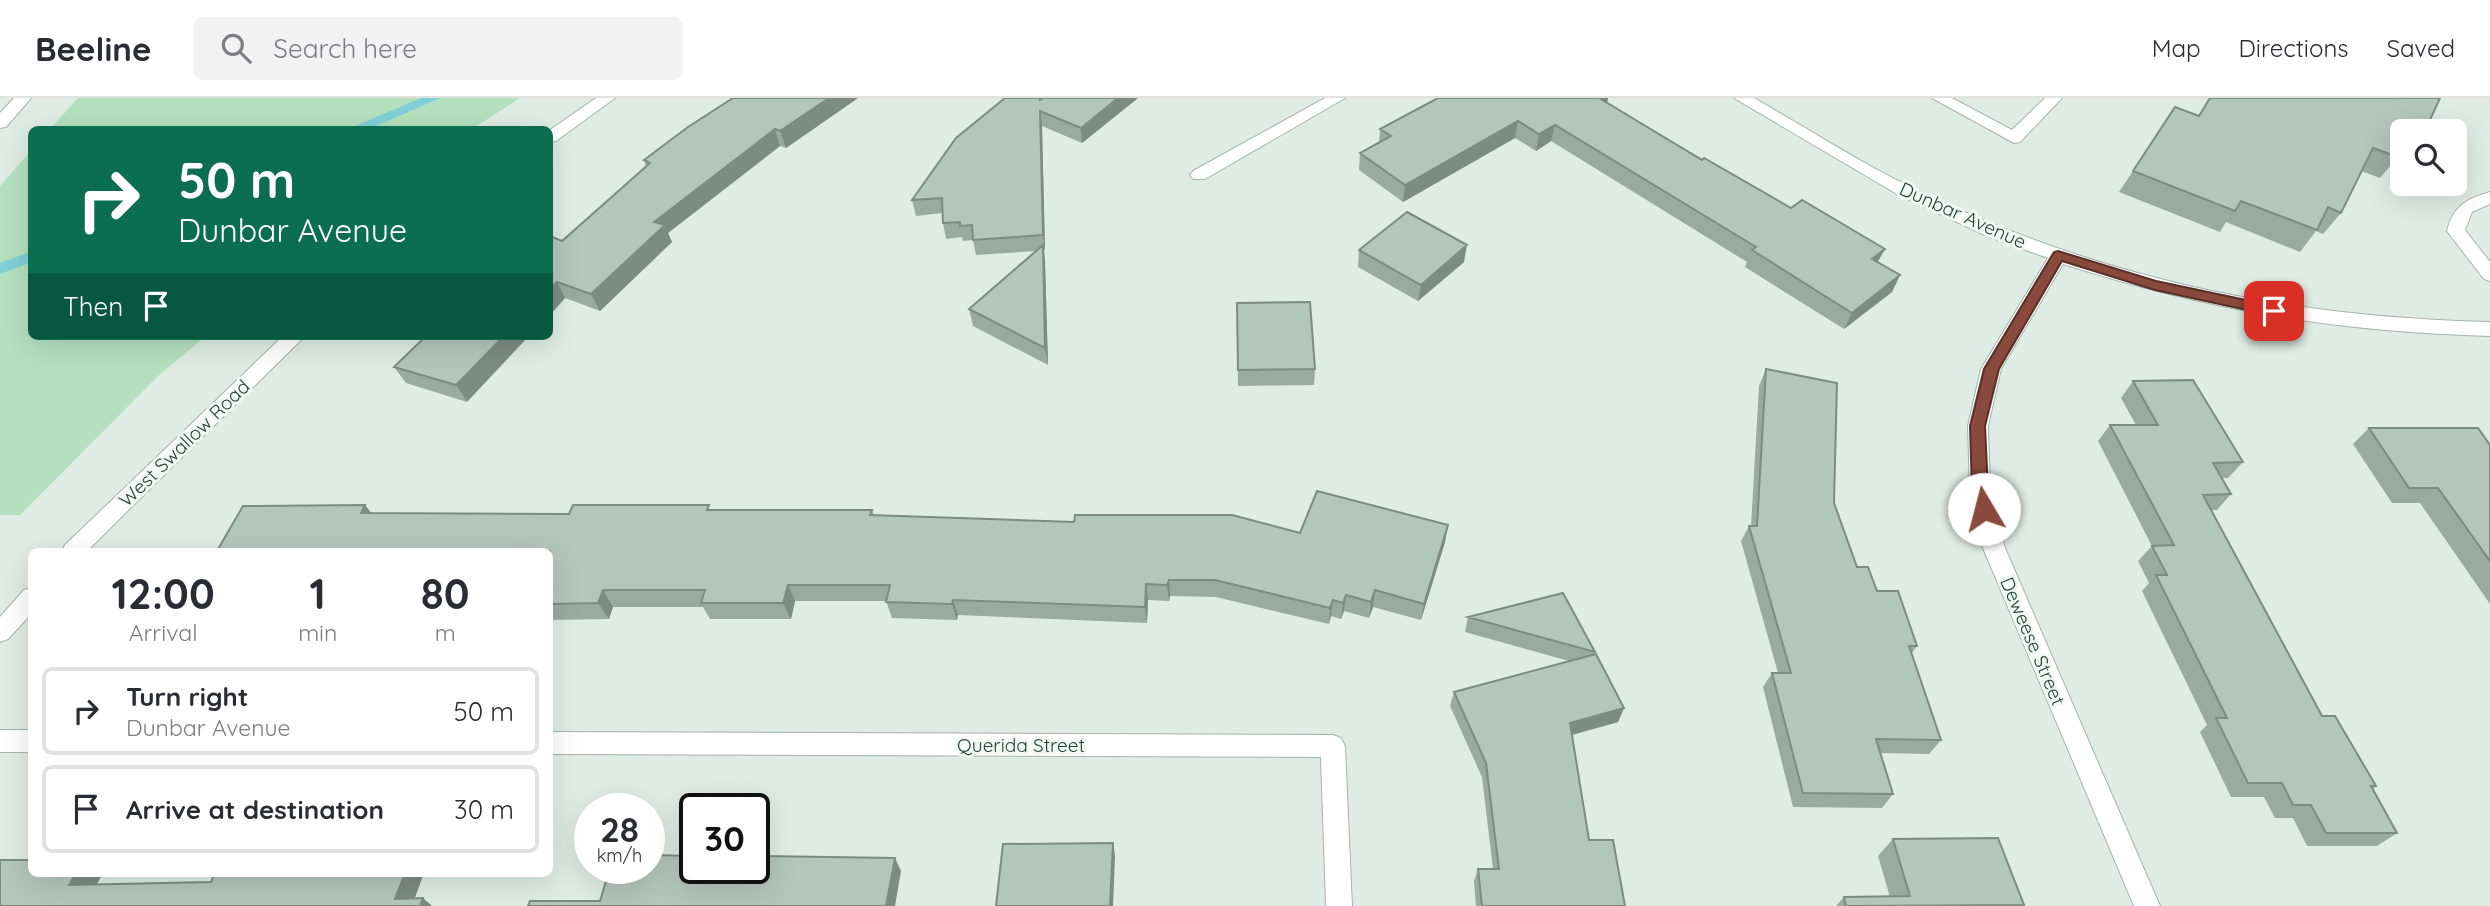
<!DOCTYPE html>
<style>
:root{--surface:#fff;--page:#f2f2f3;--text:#2b2b33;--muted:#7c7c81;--line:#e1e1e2}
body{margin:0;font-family:Quicksand,sans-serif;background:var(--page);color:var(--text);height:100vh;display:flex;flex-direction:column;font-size:26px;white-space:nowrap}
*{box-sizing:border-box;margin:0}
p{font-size:23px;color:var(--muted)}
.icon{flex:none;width:38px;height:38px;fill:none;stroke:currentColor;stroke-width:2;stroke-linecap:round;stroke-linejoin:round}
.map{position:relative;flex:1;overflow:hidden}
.panel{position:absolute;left:28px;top:450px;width:525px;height:329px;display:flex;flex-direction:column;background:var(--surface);border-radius:10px;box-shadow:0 7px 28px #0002}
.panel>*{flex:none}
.hud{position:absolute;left:28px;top:28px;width:525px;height:214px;border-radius:10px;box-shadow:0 7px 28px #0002;background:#0b6e4f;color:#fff;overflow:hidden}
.controls{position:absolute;left:2390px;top:21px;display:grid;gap:14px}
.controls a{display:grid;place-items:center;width:77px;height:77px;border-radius:10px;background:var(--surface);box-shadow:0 7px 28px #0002;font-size:35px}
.speed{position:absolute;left:574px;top:695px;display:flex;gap:14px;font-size:35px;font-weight:700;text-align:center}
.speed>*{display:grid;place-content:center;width:91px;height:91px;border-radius:50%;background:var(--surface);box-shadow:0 7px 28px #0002;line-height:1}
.speed small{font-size:18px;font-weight:400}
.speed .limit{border:4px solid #111;border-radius:10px;background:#fff;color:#111}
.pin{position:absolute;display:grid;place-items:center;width:60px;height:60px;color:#fff;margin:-30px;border-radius:14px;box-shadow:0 4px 10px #0006}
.me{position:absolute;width:77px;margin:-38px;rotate:352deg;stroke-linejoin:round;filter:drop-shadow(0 0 5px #0008)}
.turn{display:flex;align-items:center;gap:24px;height:147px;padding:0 35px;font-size:32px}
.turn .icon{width:91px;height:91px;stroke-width:2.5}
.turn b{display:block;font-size:49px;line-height:60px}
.then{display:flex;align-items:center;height:66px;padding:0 35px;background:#0003;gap:14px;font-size:26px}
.eta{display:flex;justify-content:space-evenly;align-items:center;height:119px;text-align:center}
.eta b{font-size:42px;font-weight:700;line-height:49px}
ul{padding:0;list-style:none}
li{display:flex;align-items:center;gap:21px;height:88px;margin:0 14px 10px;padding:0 21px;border:4px solid var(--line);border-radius:10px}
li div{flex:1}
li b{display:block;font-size:26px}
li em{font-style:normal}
header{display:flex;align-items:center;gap:42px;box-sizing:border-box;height:98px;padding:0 35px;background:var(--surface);border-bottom:2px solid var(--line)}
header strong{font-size:33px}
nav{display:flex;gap:38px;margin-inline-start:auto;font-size:24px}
.search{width:490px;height:63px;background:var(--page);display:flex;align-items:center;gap:18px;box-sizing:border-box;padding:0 24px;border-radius:10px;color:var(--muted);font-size:26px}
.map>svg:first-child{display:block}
</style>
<header>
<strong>Beeline</strong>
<div class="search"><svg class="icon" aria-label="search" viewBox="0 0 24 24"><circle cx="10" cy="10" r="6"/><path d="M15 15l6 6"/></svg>Search here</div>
<nav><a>Map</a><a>Directions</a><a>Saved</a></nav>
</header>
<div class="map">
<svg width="2490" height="808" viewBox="0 0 2490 808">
<rect width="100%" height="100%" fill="#deece5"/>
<path fill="#b4e0be" d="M 78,0 L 520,0 L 472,31 L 50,31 Z
M 31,53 L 32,238 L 206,238 L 158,278 L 20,417 L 0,417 L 0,88 Z"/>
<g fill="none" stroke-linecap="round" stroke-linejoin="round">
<path fill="#7fced8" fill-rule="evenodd" d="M 421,0 L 440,0 L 367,32 L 346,32 Z
M 32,153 L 32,164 L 0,176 L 0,165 Z"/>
<defs>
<path id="lane" d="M 1932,0 L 1952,0 L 2012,32 L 2045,0 L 2062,0 L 2020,44 L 2014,45 Z"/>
<path id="street" d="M 14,0 L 31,0 L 6,29 L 0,30 L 0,15 Z
M 596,0 L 615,0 L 556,43 L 550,44 L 550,32 Z
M 1325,0 L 1345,0 L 1205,81 L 1193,81 L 1190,77 L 1193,73 Z
M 1734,0 L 1754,0 C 1813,34 1872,72 1935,101 C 2116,184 2292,219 2490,224 L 2490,238 C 2336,234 2209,212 2063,166 L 2001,271 L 1988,328 L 1990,392 L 2005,450 L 2160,808 L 2134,808 L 1983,450 L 1970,392 L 1968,328 L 1981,271 L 2048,160 L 1987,138 L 1897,96 Z
M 2490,94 L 2490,106 L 2472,114 L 2465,132 L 2490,164 L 2490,183 L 2484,181 L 2447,133 C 2453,108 2466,101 2490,94 Z
M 283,238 L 305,238 L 87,453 L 62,453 L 65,447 Z
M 32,490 L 32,515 L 8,541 L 0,544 L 0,519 L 24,492 Z
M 0,632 L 32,632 L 32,654 L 0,654 Z
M 550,634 L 1333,637 L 1341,640 L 1345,648 L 1352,808 L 1326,808 L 1321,659 L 550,656 Z"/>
</defs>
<use href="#lane" stroke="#a1b4ac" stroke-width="2"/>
<use href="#street" stroke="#a1b4ac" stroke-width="2"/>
<use href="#lane" fill="#fff" fill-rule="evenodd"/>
<use href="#street" fill="#fff" fill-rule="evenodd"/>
</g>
<path fill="#9aaaa3" d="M 858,0 L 786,50 L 780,48 L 668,135 L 672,144 L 600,213 L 565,200 L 550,217 L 550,138 L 562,143 L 646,68 L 644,62 Z
M 1005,0 L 1041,0 L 1041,1 L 1043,0 L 1138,0 L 1082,45 L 1042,28 L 1045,152 L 1044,152 L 1045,164 L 1048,267 L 973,228 L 969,211 L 1036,153 L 976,157 L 973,142 L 963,143 L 962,139 L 946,141 L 943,125 L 942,115 L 916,118 L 912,102 Z
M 1438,0 L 1608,0 L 1607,5 L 1900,177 L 1892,194 L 1844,231 L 1745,169 L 1747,164 L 1551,43 L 1536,53 L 1515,40 L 1403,104 L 1359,72 L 1360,55 L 1379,45 L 1380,31 Z
M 2198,18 L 2403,33 L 2403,64 L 2396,61 L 2380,80 L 2361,73 L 2341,115 L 2323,136 L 2316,133 L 2300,154 L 2226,124 L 2220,134 L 2119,94 L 2133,73 Z
M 1359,152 L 1464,164 L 1418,203 L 1358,169 Z
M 1237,205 L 1315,271 L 1314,287 L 1238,288 Z
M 426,238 L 467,304 L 406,285 L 394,269 Z
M 1766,271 L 1834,405 L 1857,469 L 1917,548 L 1912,555 L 1941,642 L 1929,656 L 1880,655 L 1893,696 L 1882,710 L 1793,709 L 1763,589 L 1772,575 L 1778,575 L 1741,443 L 1749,428 L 1751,428 L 1759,288 Z
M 2133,283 L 2243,364 L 2228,380 L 2222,380 L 2231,396 L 2217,412 L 2211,412 L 2322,618 L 2376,688 L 2373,691 L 2397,735 L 2377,748 L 2307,748 L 2293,720 L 2275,720 L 2264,699 L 2231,699 L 2200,634 L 2207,627 L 2142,493 L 2149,485 L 2138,463 L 2152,448 L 2098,343 L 2110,327 L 2136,327 L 2121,300 Z
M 2369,330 L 2490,347 L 2490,506 L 2420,405 L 2392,405 L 2353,346 Z
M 365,407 L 371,415 L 569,416 L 711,412 L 872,412 L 874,417 L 1300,435 L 1448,427 L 1445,444 L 1421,522 L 1373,509 L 1369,520 L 1344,513 L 1341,521 L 1331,518 L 1329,526 L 1216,499 L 1170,498 L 1169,503 L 1148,502 L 1147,525 L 958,517 L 957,522 L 892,520 L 886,503 L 795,503 L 791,521 L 710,521 L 703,509 L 613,509 L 609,521 L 550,522 L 550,453 L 217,453 Z
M 1468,519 L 1595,554 L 1594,557 L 1624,610 L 1618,624 L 1572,637 L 1589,742 L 1625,808 L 1476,808 L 1474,783 L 1478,771 L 1493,771 L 1482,679 L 1450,608 L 1454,594 L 1569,563 L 1465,534 Z
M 1893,741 L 2024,807 L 1836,808 L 1844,799 L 1890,799 L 1878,758 Z"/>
<path fill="#7d8b85" d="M 829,0 L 858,0 L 786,50 L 780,33 Z
M 1118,0 L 1138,0 L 1082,45 L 1081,30 Z
M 1598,0 L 1608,0 L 1606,9 Z
M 1040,13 L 1042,28 L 1045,152 L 1043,137 Z
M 1518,23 L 1515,40 L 1403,104 L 1405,87 Z
M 1555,27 L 1551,43 L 1536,53 L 1539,36 Z
M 775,31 L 780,48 L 668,135 L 672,144 L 600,213 L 591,196 L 654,124 Z
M 1043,147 L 1045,164 L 1048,267 L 1045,250 Z
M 1467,147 L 1464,164 L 1418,203 L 1421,187 Z
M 1885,151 L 1876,167 L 1872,161 Z
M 1900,177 L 1892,194 L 1844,231 L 1852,215 Z
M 557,184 L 565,200 L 550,217 L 550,191 Z
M 504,238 L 529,238 L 467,304 L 456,287 Z
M 365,407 L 378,424 L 361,415 Z
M 1448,427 L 1445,444 L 1421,522 L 1424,506 Z
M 1169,482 L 1170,498 L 1169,503 L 1167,487 Z
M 1146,486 L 1148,502 L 1147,525 L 1145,509 Z
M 788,487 L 795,503 L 791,521 L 783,505 Z
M 603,492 L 613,509 L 609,521 L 598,505 Z
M 1375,492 L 1373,509 L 1369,520 L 1371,504 Z
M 1346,497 L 1344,513 L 1341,521 L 1343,505 Z
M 953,502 L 958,517 L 957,522 L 952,506 Z
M 1333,502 L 1331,518 L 1329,526 L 1330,510 Z
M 1624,610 L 1618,624 L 1564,639 L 1570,625 Z
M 1113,745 L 1115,758 L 1113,808 L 1110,808 Z
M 895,760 L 901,773 L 895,808 L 886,808 Z
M 76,775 L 103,775 L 90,799 L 69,787 Z
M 405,775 L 424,775 L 412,808 L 395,801 Z
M 423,800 L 432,808 L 420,808 Z"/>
<path fill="#b3c6be" stroke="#7d8b85" stroke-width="2" d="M 733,0 L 829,0 L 780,33 L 775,31 L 654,124 L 665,127 L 591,196 L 557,184 L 550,191 L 550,138 L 562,143 L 650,65 L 644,62 L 688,29 Z
M 1005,0 L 1040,0 L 1040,2 L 1043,0 L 1118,0 L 1081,30 L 1040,13 L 1043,137 L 973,142 L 972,127 L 960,128 L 960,124 L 943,125 L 942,100 L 912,102 L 956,40 Z
M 1438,0 L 1599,0 L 1702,62 L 1704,60 L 1791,110 L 1802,102 L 1885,151 L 1872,161 L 1900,177 L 1852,215 L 1752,152 L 1756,149 L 1555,27 L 1539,36 L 1518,23 L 1405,87 L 1360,55 L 1391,38 L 1380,31 Z
M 2210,0 L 2440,0 L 2425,33 L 2403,33 L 2403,48 L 2398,59 L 2373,50 L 2341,115 L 2328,109 L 2317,132 L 2241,103 L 2235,113 L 2133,73 L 2175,9 L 2199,18 Z
M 1407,114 L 1467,147 L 1421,187 L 1359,152 Z
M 1043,147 L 1045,250 L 969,211 Z
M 1310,204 L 1315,271 L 1238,272 L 1237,205 Z
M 426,238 L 504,238 L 456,287 L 394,269 Z
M 1766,271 L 1837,285 L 1834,405 L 1857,469 L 1868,469 L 1877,493 L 1898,493 L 1917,548 L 1909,548 L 1941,642 L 1876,641 L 1893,696 L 1803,695 L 1772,575 L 1791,575 L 1749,428 L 1757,428 Z
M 2193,282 L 2243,364 L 2213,365 L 2231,396 L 2203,397 L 2322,618 L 2335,618 L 2376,688 L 2371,688 L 2397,735 L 2326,735 L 2311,707 L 2293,707 L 2282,685 L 2248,685 L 2216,620 L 2227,620 L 2156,477 L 2167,477 L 2152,448 L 2174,447 L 2110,327 L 2158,327 L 2133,283 Z
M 2369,330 L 2478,330 L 2490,347 L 2490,463 L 2438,390 L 2409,390 Z
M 1317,393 L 1448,427 L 1424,506 L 1375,492 L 1371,504 L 1346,497 L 1343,505 L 1333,502 L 1330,510 L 1215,482 L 1169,482 L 1167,487 L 1146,486 L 1145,509 L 953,502 L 952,506 L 886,504 L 890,487 L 788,487 L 783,505 L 701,505 L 705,492 L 603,492 L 598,505 L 550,506 L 550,453 L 217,453 L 243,408 L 365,407 L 361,415 L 569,416 L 573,407 L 709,407 L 707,412 L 872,412 L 870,417 L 1074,424 L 1075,417 L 1232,417 L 1300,435 Z
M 1563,495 L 1595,554 L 1468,519 Z
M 1596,556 L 1624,610 L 1570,625 L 1589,742 L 1613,742 L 1625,808 L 1482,808 L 1478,771 L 1499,771 L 1486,665 L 1454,594 Z
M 1998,740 L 2024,807 L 1846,808 L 1844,799 L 1910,798 L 1893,741 Z
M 1113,745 L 1110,808 L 996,808 L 1003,746 Z
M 649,757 L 695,758 L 695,770 L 754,770 L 754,758 L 895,760 L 886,808 L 528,808 L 530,803 L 600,803 L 610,770 L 649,770 Z
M 0,762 L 32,762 L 32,775 L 76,775 L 69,787 L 211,784 L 215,775 L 405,775 L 395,801 L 423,800 L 420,808 L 0,808 Z"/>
<path fill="#8a493d" stroke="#5a2f28" stroke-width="2" d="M 2058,153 L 2156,183 L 2274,208 L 2281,213 L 2274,218 L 2155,192 L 2062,163 L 1999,271 L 1985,328 L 1988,392 L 1992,411 L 1984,418 L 1976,411 L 1972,392 L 1970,328 L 1984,271 L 2054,154 Z"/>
<g text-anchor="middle" stroke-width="6" stroke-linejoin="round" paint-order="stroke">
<g font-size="19" fill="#1e3d33" stroke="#eff8f3">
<text transform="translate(1963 117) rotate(24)" y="7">Dunbar Avenue</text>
<text transform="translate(184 345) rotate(-44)" y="7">West Swallow Road</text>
<text transform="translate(2033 543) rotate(67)" y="7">Deweese Street</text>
<text x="1021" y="654">Querida Street</text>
</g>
</g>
</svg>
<div class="controls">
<a><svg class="icon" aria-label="search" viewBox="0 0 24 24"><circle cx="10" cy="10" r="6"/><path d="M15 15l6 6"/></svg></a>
</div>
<div class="speed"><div>28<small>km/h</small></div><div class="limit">30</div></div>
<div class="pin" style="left:2274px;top:213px;background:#d93025"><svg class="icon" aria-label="arrive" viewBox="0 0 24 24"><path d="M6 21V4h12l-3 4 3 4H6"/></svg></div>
<svg class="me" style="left:1984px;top:411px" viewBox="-20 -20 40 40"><circle r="19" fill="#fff"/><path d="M0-13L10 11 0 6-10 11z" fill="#8a493d"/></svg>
<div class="hud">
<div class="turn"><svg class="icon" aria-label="right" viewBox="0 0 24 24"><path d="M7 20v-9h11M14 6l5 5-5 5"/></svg><div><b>50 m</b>Dunbar Avenue</div></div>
<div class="then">Then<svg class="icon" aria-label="arrive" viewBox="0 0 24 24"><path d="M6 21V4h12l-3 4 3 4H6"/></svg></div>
</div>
<section class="panel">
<div class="eta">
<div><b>12:00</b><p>Arrival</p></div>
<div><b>1</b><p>min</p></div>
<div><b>80</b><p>m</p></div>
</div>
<ul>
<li><svg class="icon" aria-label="right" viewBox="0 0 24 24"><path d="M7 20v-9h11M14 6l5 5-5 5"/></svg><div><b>Turn right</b><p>Dunbar Avenue</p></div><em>50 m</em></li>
<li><svg class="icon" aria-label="arrive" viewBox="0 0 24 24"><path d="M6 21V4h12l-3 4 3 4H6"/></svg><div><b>Arrive at destination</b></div><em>30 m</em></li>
</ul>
</section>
</div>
